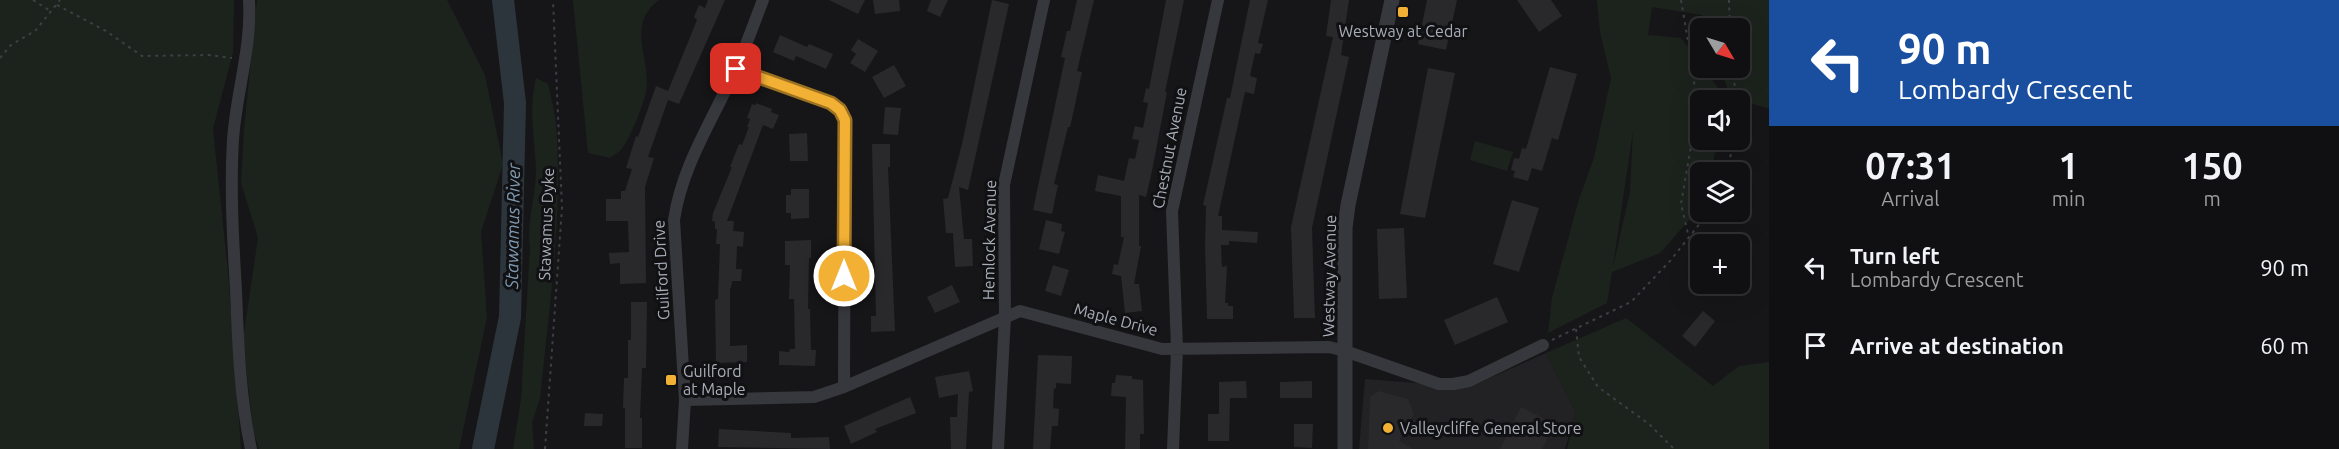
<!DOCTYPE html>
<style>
:root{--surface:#101012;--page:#19191b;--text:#f1f3f6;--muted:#9c9d9f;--line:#303032}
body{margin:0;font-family:Ubuntu,sans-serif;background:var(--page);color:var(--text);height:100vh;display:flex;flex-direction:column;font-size:22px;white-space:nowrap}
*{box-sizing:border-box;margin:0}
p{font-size:20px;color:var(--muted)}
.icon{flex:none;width:33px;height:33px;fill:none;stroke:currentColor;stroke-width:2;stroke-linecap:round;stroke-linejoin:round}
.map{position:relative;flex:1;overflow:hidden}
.panel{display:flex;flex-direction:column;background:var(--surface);width:570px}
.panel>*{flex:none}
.banner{background:#1a4fa0;color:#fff;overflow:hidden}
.needle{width:39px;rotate:128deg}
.fabs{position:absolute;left:1690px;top:18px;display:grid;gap:12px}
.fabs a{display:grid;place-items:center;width:60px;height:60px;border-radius:9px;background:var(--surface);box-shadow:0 6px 24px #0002,0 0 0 2px var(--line);font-size:30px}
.pin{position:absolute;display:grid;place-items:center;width:51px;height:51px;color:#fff;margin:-26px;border-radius:12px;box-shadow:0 3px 9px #0006}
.me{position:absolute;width:66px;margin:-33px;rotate:0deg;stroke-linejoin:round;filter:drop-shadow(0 0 4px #0008)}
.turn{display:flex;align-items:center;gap:21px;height:126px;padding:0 30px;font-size:27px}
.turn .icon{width:78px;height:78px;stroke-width:2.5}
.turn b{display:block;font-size:42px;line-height:51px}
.eta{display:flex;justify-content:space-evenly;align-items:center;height:102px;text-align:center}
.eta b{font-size:36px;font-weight:700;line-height:42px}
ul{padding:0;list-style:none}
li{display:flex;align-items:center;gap:18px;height:78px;padding:0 30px}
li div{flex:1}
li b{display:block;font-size:22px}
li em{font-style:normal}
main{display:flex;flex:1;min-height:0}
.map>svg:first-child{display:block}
</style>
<main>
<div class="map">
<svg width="1769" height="449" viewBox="0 0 1769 449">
<rect width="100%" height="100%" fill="#161618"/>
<path fill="#222225" d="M 1546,353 L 1576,412 L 1565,449 L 1359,449 L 1365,379 L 1470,387 Z"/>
<path fill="#1c231d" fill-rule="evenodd" d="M 0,0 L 234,0 L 233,52 L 213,129 L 228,272 L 241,449 L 0,449 Z
M 257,0 L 447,0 L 485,75 L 503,164 L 481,232 L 487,317 L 459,449 L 259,449 L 253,430 L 243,339 L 258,238 L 241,183 L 244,129 Z
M 573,0 L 659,0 C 629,22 646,51 647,81 C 648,96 631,138 621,150 C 618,153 613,155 610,158 L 588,153 Z
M 1597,0 L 1769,0 L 1769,109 L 1730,96 L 1720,68 L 1740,68 L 1740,28 L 1706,28 L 1702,15 L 1652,7 L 1648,35 L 1681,38 L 1727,100 L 1701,100 L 1701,140 L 1719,140 L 1710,172 L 1701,172 L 1701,207 L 1660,253 L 1612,272 L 1607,303 L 1548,333 L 1552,298 L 1579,199 L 1594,158 L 1611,78 L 1600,32 ZM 1633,131 L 1630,192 L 1613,267 L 1613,266 Z
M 536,78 L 548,84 C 551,98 555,111 556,125 C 563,216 549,309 540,399 L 532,422 L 534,449 L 513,449 L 521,399 L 530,248 C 526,222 536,197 536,170 C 535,137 528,112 536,78 Z
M 1475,141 L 1513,152 L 1507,171 L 1470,160 Z
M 1626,318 L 1713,386 L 1739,366 L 1769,362 L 1769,449 L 1567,449 L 1576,412 L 1546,353 Z"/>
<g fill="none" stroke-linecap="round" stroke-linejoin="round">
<path stroke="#2c353c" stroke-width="22" d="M 483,449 L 510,317 L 515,103 L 503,0"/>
</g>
<path fill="#29292c" d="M 708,0 L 725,0 L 679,104 L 668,100 L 648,157 L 654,158 L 645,187 L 646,283 L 620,284 L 620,263 L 610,264 L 609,253 L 629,252 L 628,221 L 606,221 L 606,199 L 621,199 L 621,191 L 625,191 L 632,169 L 626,168 L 636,136 L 638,137 L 656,86 L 668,91 L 697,20 L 694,17 L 699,5 L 705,8 Z
M 829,0 L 865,0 L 858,14 Z
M 873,0 L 899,0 L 900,11 L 875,14 Z
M 931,0 L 948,0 L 940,17 L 927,11 Z
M 992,0 L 1009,4 L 968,190 L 959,187 L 964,239 L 972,239 L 973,266 L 955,267 L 953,233 L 946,233 L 943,199 L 948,198 L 962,144 Z
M 1077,0 L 1094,0 L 1077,71 L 1082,72 L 1073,114 L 1070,127 L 1068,127 L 1054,184 L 1058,185 L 1052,214 L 1033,210 L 1065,58 L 1061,57 L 1067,31 L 1070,31 Z
M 1166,0 L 1184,0 L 1165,92 L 1167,92 L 1152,171 L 1146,197 L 1139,195 L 1139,246 L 1141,246 L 1134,284 L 1139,284 L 1142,311 L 1125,313 L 1121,276 L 1112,274 L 1114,264 L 1118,265 L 1124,237 L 1121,237 L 1121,196 L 1095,191 L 1098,175 L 1124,181 L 1129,158 L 1135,159 L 1139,140 L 1132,139 L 1135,126 L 1143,128 L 1148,103 L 1143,102 L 1146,88 L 1149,89 Z
M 1250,0 L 1268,0 L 1258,43 L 1263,44 L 1260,54 L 1255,53 L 1250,76 L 1257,78 L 1254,94 L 1245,92 L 1218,216 L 1222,216 L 1222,230 L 1258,232 L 1257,243 L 1229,241 L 1229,245 L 1221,245 L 1222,267 L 1227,266 L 1225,303 L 1228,303 L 1228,306 L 1233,306 L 1233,319 L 1207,319 L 1205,246 L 1206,206 L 1203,205 L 1227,98 L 1230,98 Z
M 1331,0 L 1349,0 L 1341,55 L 1349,57 L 1312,228 L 1315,318 L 1294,318 L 1291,227 L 1333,37 L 1326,36 Z
M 1427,0 L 1457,0 L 1446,50 L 1418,44 Z
M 1517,0 L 1551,0 L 1562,16 L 1539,32 Z
M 780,35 L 807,47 L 809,44 L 833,54 L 826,69 L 796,56 L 794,61 L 773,52 Z
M 858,39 L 878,51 L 865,72 L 850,63 L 856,54 L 851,50 Z
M 894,65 L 906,86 L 884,98 L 872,77 Z
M 1550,67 L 1577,74 L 1558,140 L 1552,138 L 1542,171 L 1532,168 L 1528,181 L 1513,177 L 1515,171 L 1511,170 L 1514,158 L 1519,159 L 1522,148 L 1526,149 Z
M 1428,68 L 1455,73 L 1425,218 L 1400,214 Z
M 756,103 L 772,109 L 771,112 L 779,115 L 773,129 L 763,125 L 727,221 L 734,221 L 733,231 L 744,232 L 743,247 L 737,246 L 736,269 L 742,269 L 741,281 L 732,281 L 731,288 L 730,288 L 730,346 L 747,345 L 747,362 L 716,363 L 715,300 L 718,299 L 720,244 L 716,244 L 717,229 L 715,229 L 715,222 L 712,221 L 713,213 L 732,167 L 730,167 L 739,144 L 742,145 L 749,127 L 747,127 L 750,119 L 747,118 L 752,104 L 756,105 Z
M 885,107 L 901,108 L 898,135 L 883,134 Z
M 807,133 L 808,161 L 790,161 L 789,134 Z
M 872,144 L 890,144 L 890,167 L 888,167 L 895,331 L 871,332 L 871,316 L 876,316 Z
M 791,189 L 809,189 L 809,218 L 791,219 L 791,213 L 786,213 L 786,195 L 791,195 Z
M 1512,200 L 1539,208 L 1519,272 L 1493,264 Z
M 1046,220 L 1062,224 L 1061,231 L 1065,232 L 1059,254 L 1039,249 Z
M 1404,228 L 1407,298 L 1379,299 L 1377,229 Z
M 811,240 L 811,258 L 809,258 L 808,309 L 810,309 L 811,350 L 816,350 L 815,366 L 779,365 L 779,351 L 789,352 L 790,349 L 795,349 L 794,299 L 789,299 L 790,265 L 785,265 L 785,241 Z
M 1053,265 L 1069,270 L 1061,296 L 1045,291 Z
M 952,285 L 960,302 L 935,313 L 927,297 Z
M 1497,297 L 1508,322 L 1455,345 L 1444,320 Z
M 631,302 L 647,302 L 646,368 L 642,368 L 640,418 L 642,418 L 642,448 L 625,448 L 625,408 L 623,408 L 624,378 L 628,378 L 628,340 L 631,340 Z
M 1703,311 L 1715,321 L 1695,347 L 1682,336 Z
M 1038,355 L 1072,356 L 1071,384 L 1056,383 L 1056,389 L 1054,388 L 1053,408 L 1059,409 L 1058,426 L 1052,426 L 1050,449 L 1033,449 Z
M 969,371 L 973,391 L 969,392 L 966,449 L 951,449 L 950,417 L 957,417 L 958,394 L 939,398 L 935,377 Z
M 1116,375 L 1132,376 L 1132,379 L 1143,380 L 1144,434 L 1140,434 L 1140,449 L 1125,449 L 1126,397 L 1111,396 L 1112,383 L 1115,383 Z
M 1246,381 L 1247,398 L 1230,398 L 1229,441 L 1208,441 L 1208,414 L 1219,414 L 1219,382 Z
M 1312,381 L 1312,398 L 1280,398 L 1280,382 Z
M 1379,391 L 1408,399 L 1414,414 L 1399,441 L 1413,449 L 1368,449 L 1370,397 Z
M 910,397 L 916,413 L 875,429 L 877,432 L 851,444 L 844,426 Z
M 1521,407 L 1555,424 L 1542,449 L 1500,449 Z
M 585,413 L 603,414 L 602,426 L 584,426 Z
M 1294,424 L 1313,424 L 1312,448 L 1294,447 Z
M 719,429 L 791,433 L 791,438 L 829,437 L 830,449 L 718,447 Z"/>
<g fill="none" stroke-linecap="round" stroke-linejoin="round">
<path stroke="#3d3f44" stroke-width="2" stroke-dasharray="3 4.5" stroke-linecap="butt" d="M 33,0 L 52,12
M 1681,0 L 1694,76 L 1695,123 L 1681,204 L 1689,238
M 1729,0 L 1730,28
M 57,5 L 106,31 L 142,56 L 209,55 L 232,58
M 0,58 L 11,45 L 35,31 L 60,0
M 1733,68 L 1736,100
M 1728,172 L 1733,140
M 1576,329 L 1579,357 L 1598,387 L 1649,424 L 1674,449
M 1552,340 L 1631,302 L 1670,261 L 1709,212
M 545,449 L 562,208 L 553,0"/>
<path stroke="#37383d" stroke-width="12" d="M 249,0 C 252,47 236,93 233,140 C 230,190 233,240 236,290 C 238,343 240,398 251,449
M 736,69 L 831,103 L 840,110 L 845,120 L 844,387
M 685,400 L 814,397 L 844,387 L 1020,311 L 1162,349 L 1329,347 L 1345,351 L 1439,384 L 1453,384 L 1469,381 L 1543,345
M 682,449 L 685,400 L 674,220 C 682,165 713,120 735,70 C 746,47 754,23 763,0
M 998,449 L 1005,317 L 1004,185 L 1044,0
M 1173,449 L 1177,349 L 1172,211 L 1218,0"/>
<path stroke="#37383d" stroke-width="15" d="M 1345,449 L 1345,228 L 1348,205 L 1392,0"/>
</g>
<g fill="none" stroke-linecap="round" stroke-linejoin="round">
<defs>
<path id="route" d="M 736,69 L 831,103 L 840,110 L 845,120 L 844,276"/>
</defs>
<use href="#route" stroke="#9d7322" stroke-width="15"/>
<use href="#route" stroke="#f2b134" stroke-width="10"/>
</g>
<g fill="#f2b134" stroke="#111113" stroke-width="2">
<rect x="1397" y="6" width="12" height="12" rx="3"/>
<rect x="665" y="374" width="12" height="12" rx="3"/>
<circle cx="1388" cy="428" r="6"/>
</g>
<g text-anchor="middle" stroke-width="6" stroke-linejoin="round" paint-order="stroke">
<g font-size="16" fill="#a8adb8" stroke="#111113" text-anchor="start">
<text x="1403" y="37" text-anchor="middle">Westway at Cedar</text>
<text x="683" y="377">Guilford<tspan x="683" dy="18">at Maple</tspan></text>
<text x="1400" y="434">Valleycliffe General Store</text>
</g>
<g font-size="16" fill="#a8adb8" stroke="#111113">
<text transform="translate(1169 148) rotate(-79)" y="6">Chestnut Avenue</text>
<text transform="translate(546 224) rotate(-88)" y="6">Stawamus Dyke</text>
<text transform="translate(989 240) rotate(-89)" y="6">Hemlock Avenue</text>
<text transform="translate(661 270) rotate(-93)" y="6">Guilford Drive</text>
<text transform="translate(1329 276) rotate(-89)" y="6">Westway Avenue</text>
<text transform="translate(1116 319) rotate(15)" y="6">Maple Drive</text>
</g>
<g font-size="18" font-style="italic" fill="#7f9bb3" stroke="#111113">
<text transform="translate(513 226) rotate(-89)" y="6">Stawamus River</text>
</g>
</g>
</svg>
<div class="fabs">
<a><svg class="needle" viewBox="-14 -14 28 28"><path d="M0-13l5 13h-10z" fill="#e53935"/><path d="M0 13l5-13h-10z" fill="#9c9d9f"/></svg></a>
<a><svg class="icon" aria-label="sound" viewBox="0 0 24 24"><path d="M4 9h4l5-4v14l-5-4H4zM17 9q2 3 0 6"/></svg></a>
<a><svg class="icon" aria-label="layers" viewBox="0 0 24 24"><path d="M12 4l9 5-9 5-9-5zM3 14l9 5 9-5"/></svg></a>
<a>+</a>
</div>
<div class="pin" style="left:736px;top:69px;background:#d93025"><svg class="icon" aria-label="arrive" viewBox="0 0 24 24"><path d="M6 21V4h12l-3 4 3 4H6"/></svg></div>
<svg class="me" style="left:844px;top:276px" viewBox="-20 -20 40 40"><circle r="17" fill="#f2b134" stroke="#fff" stroke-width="3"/><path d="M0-11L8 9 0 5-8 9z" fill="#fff"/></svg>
</div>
<section class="panel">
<div class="banner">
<div class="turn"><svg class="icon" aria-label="left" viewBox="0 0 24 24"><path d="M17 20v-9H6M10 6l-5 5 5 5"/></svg><div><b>90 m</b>Lombardy Crescent</div></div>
</div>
<div class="eta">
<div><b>07:31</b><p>Arrival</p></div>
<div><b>1</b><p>min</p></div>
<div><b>150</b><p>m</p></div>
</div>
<ul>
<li><svg class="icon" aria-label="left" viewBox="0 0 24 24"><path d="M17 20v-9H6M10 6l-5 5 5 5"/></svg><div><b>Turn left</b><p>Lombardy Crescent</p></div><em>90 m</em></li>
<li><svg class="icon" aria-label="arrive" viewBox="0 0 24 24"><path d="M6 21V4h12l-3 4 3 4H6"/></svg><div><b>Arrive at destination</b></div><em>60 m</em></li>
</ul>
</section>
</main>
